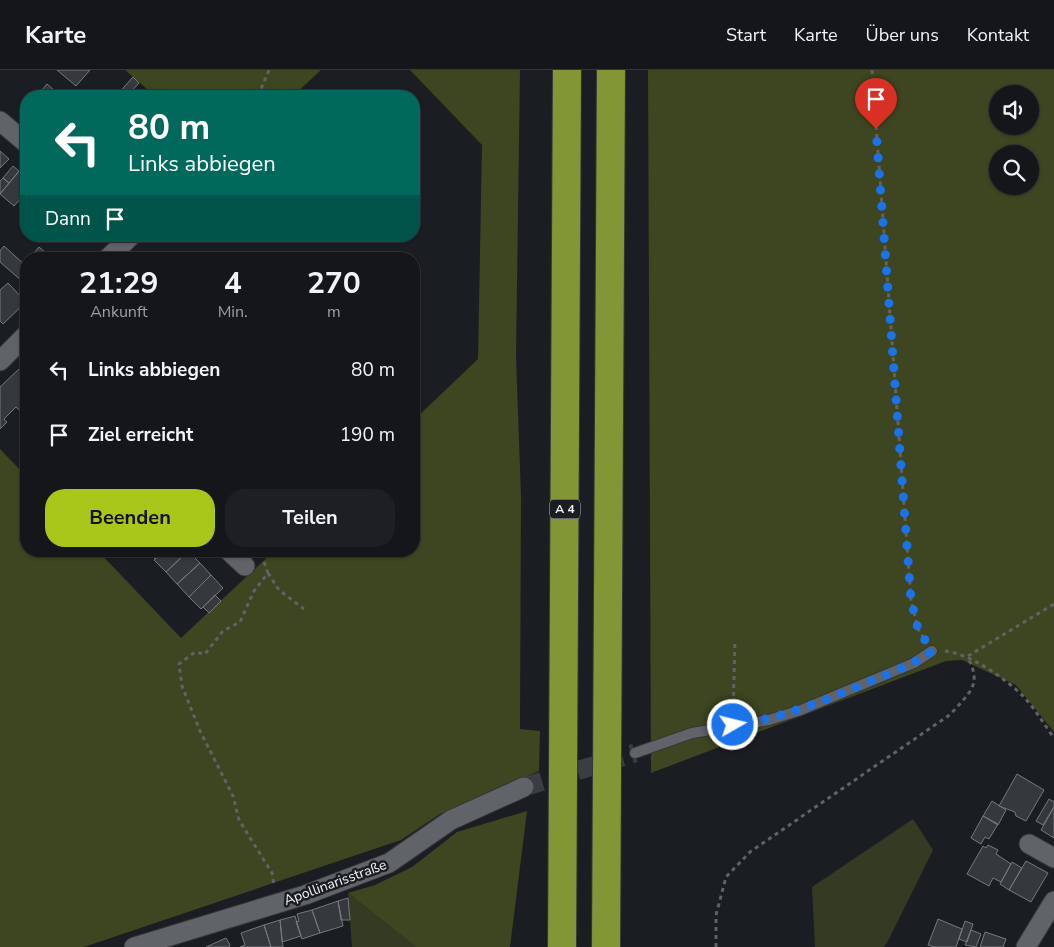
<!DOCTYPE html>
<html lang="de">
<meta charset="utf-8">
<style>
:root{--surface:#14161a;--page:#1d1f23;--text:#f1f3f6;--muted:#9d9fa2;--line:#333539;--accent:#a9c71b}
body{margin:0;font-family:"Nunito Sans",sans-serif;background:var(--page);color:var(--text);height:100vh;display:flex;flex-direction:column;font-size:19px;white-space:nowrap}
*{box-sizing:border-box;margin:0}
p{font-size:16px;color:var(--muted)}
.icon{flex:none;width:28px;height:28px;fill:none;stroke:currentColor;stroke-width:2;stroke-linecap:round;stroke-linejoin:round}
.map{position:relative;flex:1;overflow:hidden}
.panel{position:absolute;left:20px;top:182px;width:400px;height:305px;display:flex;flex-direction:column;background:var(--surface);border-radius:20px;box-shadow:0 1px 4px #0004,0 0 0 1px var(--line)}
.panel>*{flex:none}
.hud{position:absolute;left:20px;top:20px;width:400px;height:152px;border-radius:20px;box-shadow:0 1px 4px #0004,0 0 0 1px var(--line);background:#00695c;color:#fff;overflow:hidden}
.fabs{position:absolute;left:989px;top:15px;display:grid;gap:10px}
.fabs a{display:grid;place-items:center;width:50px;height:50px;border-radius:50%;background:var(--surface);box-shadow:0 1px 4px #0004,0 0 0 1px var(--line);font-size:25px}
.pin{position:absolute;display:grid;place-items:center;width:42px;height:42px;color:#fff;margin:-51px -21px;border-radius:50% 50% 50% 0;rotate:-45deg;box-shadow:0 0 5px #0007}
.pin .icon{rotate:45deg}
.me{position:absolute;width:55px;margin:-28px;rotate:82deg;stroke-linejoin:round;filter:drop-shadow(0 0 4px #0008)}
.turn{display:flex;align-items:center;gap:18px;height:105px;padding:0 25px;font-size:22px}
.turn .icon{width:65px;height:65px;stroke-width:2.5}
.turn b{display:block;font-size:35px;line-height:42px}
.then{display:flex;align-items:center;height:48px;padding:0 25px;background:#0003;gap:10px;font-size:19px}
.eta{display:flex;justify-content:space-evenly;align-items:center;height:85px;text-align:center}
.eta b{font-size:30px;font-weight:700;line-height:35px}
.cta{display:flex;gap:10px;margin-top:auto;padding:10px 25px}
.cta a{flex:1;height:58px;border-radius:20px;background:var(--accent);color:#111;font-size:20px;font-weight:700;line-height:58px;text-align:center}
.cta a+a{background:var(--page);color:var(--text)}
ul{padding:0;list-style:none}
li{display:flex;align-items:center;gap:15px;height:65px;padding:0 25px}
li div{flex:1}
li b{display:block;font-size:19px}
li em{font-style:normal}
header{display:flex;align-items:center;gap:30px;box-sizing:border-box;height:70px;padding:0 25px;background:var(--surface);border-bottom:1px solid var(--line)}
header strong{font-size:24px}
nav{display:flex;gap:28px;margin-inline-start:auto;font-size:18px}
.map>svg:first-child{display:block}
</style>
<header>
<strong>Karte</strong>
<nav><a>Start</a><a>Karte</a><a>Über uns</a><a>Kontakt</a></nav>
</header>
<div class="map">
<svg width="1054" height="877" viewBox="0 0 1054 877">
<rect width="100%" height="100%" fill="#1a1d22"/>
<path fill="#353b23" d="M 913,749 L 933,780 L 887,873 L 883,877 L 815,877 L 812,817 Z
M 348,823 L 416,877 L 352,877 Z"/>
<path fill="#3d4620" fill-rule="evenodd" d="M 125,0 L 321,0 L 293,26 L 155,26 Z
M 410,0 L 520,0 L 516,287 L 521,426 L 520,659 L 540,661 L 539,701 L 440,744 L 401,770 L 84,877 L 0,877 L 0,379 L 26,406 L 26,481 L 98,481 L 181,568 L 274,481 L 414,481 L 414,350 L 478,289 L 482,75 Z
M 648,0 L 1054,0 L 1054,662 L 1016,615 L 962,590 L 946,591 L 651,703 ZM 998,24 L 1030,24 L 1030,56 L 998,56 ZM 998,84 L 1030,84 L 1030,116 L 998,116 Z
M 527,741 L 510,877 L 416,877 L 348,823 L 375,815 L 412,797 L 457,762 Z"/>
<path fill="#35383c" stroke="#75797e" d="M 57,0 L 90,0 L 76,16 Z
M 133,7 L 139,13 L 127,26 L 116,26 Z
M 47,14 L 61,26 L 37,26 Z
M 0,81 L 9,89 L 0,98 Z
M 13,96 L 19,101 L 9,113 L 3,108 Z
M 21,99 L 26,103 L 26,128 L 22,127 L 14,136 L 0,124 Z
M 3,108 L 9,113 L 0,124 L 0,111 Z
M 4,176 L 26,196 L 26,209 L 23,212 L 0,192 L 0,181 Z
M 39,177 L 53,189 L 29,189 Z
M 8,213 L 26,232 L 3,254 L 0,251 L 0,220 Z
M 20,298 L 26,305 L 26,334 L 20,341 L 16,337 L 4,349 L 7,352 L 0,359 L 0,317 Z
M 148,481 L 164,481 L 155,489 Z
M 164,481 L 188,481 L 166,502 L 154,490 Z
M 188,481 L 200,493 L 177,514 L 166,502 Z
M 200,493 L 211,505 L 189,527 L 177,514 Z
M 211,505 L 223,518 L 201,539 L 189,527 Z
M 215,525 L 221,531 L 209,543 L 203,537 Z
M 1017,704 L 1044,720 L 1026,751 L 1016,746 L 1015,742 L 999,736 Z
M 1049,729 L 1054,732 L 1054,737 L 1043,755 L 1036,751 Z
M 992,731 L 1006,740 L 998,755 L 983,746 Z
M 1054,737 L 1054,768 L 1041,760 Z
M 983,746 L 998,754 L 989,769 L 985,767 L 981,774 L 971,768 Z
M 988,775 L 998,780 L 996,784 L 1011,794 L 1001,812 L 993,808 L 989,816 L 967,804 L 983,776 L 986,778 Z
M 1026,791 L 1048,803 L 1031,832 L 1009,820 Z
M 1012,792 L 1022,798 L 1009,820 L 1000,814 Z
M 348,828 L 350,850 L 341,850 L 338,831 Z
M 338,831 L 343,856 L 320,863 L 312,840 Z
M 312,840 L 320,863 L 302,869 L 296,852 L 299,851 L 297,844 Z
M 295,846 L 301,866 L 282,872 L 280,850 Z
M 938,849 L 962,859 L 956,877 L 935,877 L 928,875 Z
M 280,850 L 283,877 L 271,877 L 264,855 Z
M 965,851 L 973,854 L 967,872 L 959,869 Z
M 264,855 L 271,877 L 240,877 L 245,875 L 241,863 Z
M 971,860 L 981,864 L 976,877 L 965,875 Z
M 985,862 L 1006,869 L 1003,877 L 980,877 Z
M 226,868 L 230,875 L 229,877 L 206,877 Z"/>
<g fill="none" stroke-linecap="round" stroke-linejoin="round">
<path stroke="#3a3d42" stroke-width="19" stroke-dasharray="19 9" stroke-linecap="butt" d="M 524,717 L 635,683"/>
<defs>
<path id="lane" d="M 635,683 L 692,663 L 769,650 L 801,640 L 914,593 L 932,581"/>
<path id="street" d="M 0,51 L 26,73
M 107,189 L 131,166
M 0,291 L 26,265
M 229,481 L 245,496
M 1029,774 L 1054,788
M 134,877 L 305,825 L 389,793 L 451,750 L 524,717
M 1026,877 L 1054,831"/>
<path id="highway" d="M 562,877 L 567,0
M 606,877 L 611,0"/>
</defs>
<use href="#lane" stroke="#35373a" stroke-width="12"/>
<use href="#street" stroke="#35373a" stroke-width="21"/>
<use href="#highway" stroke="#35373a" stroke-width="30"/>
<path stroke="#5f6266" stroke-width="3" stroke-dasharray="4 4" stroke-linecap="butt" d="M 872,0 L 911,530 L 918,559 L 925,570
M 258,26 L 269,0
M 264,492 L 268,503 L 254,521 L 240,552 L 223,561 L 205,584 L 195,582 L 179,594 L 182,616 L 200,661 L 233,726 L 239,750 L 272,803 L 274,816
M 268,503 L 279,520 L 304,539
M 945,581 C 971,584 1006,609 1024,627 C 1035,639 1044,654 1054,668
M 968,586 L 1054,534
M 733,642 L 735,570
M 716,877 L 716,845 L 726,807 L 750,782 L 951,644 C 968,623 983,616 968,588"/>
<use href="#lane" stroke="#606368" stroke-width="10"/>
<use href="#street" stroke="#606368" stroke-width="19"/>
<use href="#highway" stroke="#829635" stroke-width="28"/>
</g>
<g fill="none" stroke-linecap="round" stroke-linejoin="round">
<path stroke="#1a73e8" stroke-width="9" stroke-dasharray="0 16.2" d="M 733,655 C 783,648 818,633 864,614 C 887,604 911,596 932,581 L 918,559 L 911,530 L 876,59"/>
</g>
<g text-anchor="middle" stroke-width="5" stroke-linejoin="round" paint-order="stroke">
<rect fill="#1a1d22" stroke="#b0b3b6" stroke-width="1" x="550" y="429.5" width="30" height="19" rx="4"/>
<g font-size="12" font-weight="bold" fill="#f1f3f6">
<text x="565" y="443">A 4</text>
</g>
<g font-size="14" fill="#f1f3f6" stroke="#1a1d22">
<text transform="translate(335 812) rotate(-20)" y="5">Apollinarisstraße</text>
</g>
</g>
</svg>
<div class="fabs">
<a><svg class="icon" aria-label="sound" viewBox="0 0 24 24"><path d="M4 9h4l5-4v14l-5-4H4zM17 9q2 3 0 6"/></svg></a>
<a><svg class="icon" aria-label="search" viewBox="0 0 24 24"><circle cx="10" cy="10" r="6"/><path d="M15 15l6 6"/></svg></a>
</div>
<div class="pin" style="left:876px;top:59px;background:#d93025"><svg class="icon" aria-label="arrive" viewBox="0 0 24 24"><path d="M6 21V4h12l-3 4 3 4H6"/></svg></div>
<svg class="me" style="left:733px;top:655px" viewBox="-20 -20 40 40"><circle r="17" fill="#1a73e8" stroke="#fff" stroke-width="3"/><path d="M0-11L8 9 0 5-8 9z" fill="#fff"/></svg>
<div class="hud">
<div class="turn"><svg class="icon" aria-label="left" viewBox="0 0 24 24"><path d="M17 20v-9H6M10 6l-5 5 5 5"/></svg><div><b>80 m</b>Links abbiegen</div></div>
<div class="then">Dann<svg class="icon" aria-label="arrive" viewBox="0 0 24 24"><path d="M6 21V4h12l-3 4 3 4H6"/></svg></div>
</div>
<section class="panel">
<div class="eta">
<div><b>21:29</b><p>Ankunft</p></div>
<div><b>4</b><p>Min.</p></div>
<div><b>270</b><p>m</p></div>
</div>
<ul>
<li><svg class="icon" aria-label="left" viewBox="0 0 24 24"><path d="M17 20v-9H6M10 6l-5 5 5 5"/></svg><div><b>Links abbiegen</b></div><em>80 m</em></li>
<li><svg class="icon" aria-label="arrive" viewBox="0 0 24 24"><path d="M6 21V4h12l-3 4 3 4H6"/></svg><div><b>Ziel erreicht</b></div><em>190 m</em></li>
</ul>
<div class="cta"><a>Beenden</a><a>Teilen</a></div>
</section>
</div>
